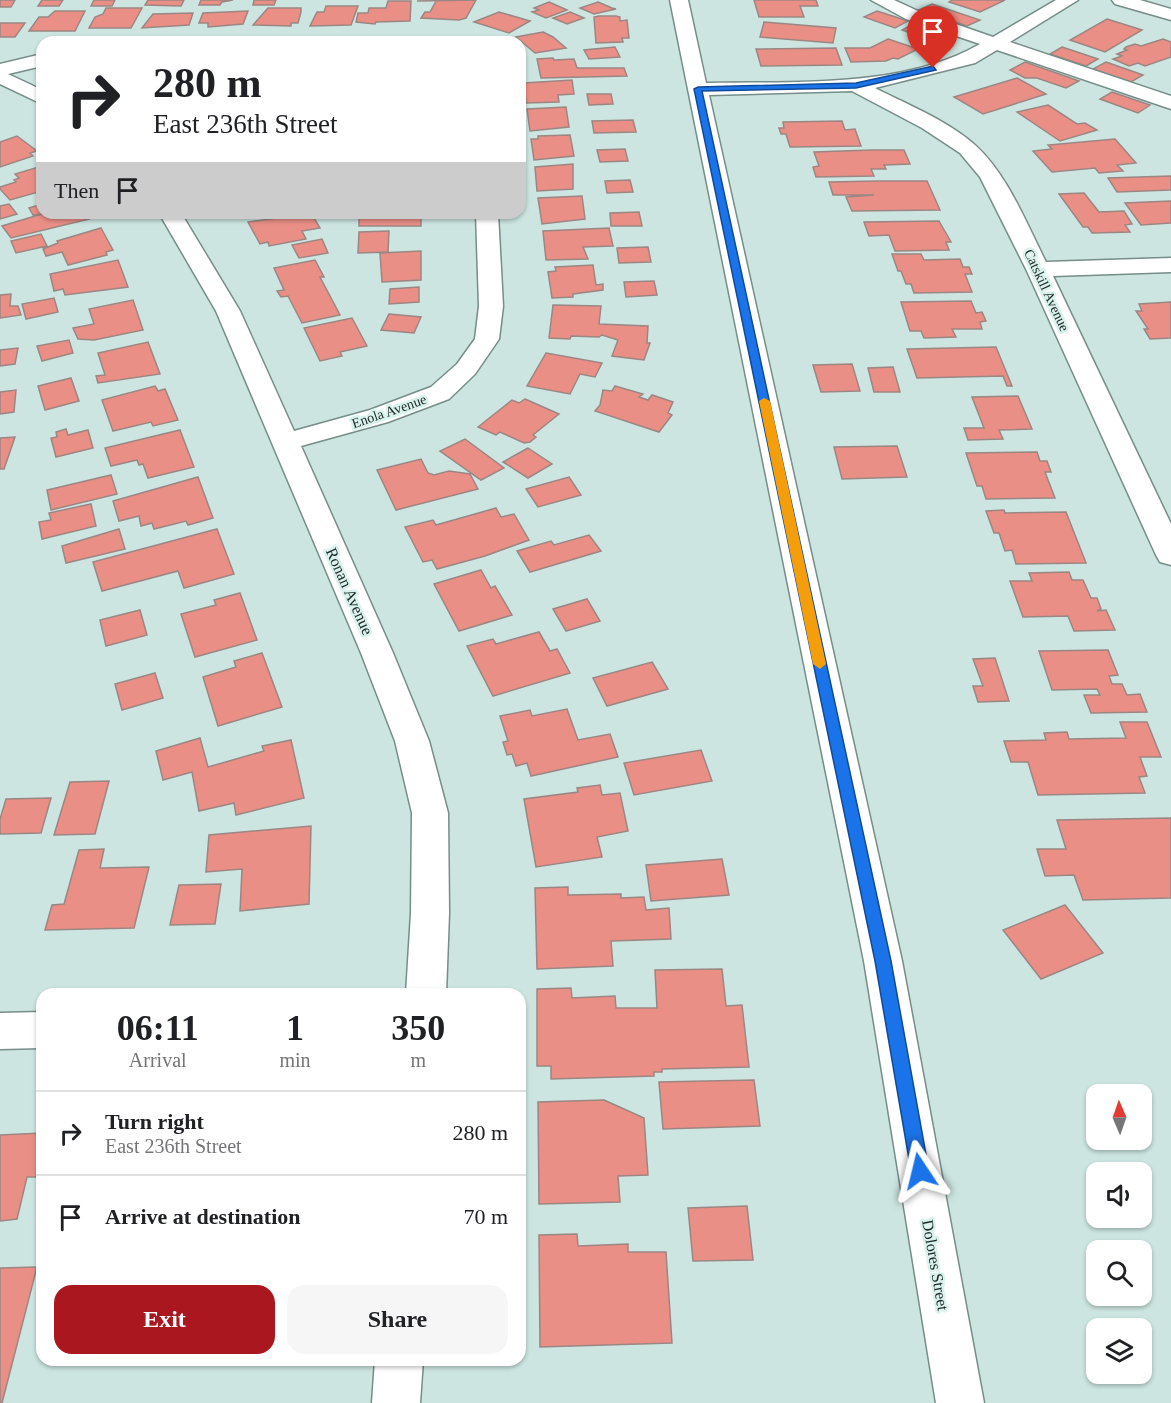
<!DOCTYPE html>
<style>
:root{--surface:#fff;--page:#f6f6f6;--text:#202124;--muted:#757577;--line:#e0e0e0;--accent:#ab171e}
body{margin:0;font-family:"Times New Roman",serif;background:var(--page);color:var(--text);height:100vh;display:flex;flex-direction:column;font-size:22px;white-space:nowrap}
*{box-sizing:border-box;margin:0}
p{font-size:20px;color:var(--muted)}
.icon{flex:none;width:33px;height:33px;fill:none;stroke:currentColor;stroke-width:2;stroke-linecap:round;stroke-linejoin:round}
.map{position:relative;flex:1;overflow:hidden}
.panel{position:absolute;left:36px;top:988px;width:490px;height:378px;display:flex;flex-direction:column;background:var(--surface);border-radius:18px;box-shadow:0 2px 4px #0004}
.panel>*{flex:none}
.guide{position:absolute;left:36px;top:36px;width:490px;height:183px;border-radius:18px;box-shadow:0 2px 4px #0004;background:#fff;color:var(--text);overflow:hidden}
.needle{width:39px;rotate:358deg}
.tools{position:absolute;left:1086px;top:1084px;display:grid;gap:12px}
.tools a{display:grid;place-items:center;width:66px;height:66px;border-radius:12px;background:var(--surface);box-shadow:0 2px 4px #0004;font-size:30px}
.pin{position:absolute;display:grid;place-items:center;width:51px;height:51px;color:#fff;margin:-62px -26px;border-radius:50% 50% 50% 0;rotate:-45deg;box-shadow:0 0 6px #0007}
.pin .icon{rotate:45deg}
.me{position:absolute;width:66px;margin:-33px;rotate:350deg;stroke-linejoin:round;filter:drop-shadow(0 0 4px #0008)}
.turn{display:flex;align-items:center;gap:21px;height:126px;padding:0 18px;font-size:27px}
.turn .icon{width:78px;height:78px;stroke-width:2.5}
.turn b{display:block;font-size:42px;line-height:51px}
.then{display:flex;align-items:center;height:57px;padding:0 18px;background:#0003;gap:12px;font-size:22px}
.eta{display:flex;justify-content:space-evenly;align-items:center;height:102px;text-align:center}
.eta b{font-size:36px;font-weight:700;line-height:42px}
.action{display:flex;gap:12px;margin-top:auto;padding:12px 18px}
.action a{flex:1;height:69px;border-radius:18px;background:var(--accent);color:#fff;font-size:24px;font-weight:700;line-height:69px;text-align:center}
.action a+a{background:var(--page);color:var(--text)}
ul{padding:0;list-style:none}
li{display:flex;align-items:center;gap:18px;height:84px;padding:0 18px;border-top:2px solid var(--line)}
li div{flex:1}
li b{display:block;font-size:22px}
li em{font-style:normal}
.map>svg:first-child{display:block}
</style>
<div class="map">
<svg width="1171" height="1403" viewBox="0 0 1171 1403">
<rect width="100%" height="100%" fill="#cce5e0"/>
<path fill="#ea8f86" stroke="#9c8683" stroke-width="1.5" d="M 0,0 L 15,0 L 11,7 L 0,7 Z
M 42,0 L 63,0 L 59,6 L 38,6 Z
M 94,0 L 115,0 L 112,6 L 91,6 Z
M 148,0 L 184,0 L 181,6 L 145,5 Z
M 201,0 L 233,0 L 222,2 L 220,5 L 199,5 Z
M 254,0 L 276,0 L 274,5 L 253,5 Z
M 476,0 L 466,18 L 459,20 L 421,18 L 425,12 L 430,12 L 436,1 L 417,1 Z
M 754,0 L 816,0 L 818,6 L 800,6 L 804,17 L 759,17 Z
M 952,0 L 1005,0 L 980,12 L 949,2 Z
M 388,1 L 411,1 L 410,21 L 376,22 L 375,24 L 356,22 L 358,13 L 368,13 L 369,8 L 386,8 Z
M 549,2 L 567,10 L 546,18 L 532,12 L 539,10 L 534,8 Z
M 598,2 L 612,8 L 616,9 L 594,14 L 580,8 Z
M 932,4 L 980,20 L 967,26 L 919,10 Z
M 326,6 L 358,6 L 351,25 L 310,26 L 317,12 L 324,12 Z
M 106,8 L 142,8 L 131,28 L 89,28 L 95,17 L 103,14 Z
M 268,8 L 301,8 L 301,12 L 298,23 L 291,23 L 291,26 L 253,25 Z
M 55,11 L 85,11 L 75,31 L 29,31 L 39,17 L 48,17 Z
M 248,11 L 243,24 L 208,27 L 208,23 L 199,23 L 203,13 Z
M 877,11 L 908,21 L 895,28 L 864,17 Z
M 499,12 L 530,21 L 509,33 L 474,22 Z
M 570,12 L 584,18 L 567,24 L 553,18 Z
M 193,13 L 189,25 L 142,28 L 153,14 Z
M 599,16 L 616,16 L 620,17 L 620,21 L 627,20 L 629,38 L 622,38 L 623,42 L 596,43 L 594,17 Z
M 1107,19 L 1142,30 L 1105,52 L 1070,40 Z
M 764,22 L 836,28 L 833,43 L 760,37 Z
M 0,23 L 25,23 L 15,37 L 0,37 Z
M 913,24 L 947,35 L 935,41 L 902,30 Z
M 543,32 L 553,37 L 566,48 L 535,53 L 516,37 Z
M 888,39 L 918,49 L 898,59 L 893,58 L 886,61 L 851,62 L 845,48 L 870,48 Z
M 1163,39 L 1171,42 L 1171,57 L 1145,66 L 1138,63 L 1129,66 L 1113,59 L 1122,56 L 1117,54 L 1127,50 L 1124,49 L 1126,47 L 1135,44 L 1141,46 Z
M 615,47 L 620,57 L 589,59 L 584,50 Z
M 1062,47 L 1098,59 L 1086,66 L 1050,54 Z
M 836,48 L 842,65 L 761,66 L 756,49 Z
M 553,58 L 554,60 L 574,59 L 577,68 L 624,68 L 627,76 L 541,78 L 537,59 Z
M 1025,62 L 1079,81 L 1066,88 L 1037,78 L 1025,78 L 1010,70 Z
M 1106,62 L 1143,75 L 1131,82 L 1093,69 Z
M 1017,78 L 1046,94 L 983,114 L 954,97 Z
M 572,80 L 574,94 L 558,95 L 559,102 L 526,103 L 524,83 Z
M 1112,92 L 1150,105 L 1138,113 L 1100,99 Z
M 587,94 L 611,94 L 613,104 L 589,105 Z
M 1048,105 L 1077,124 L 1085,123 L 1097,130 L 1060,141 L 1017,112 Z
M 566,107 L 569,127 L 530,131 L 527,109 Z
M 633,120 L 636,132 L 594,133 L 592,121 Z
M 842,121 L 845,130 L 855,129 L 861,146 L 790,147 L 786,134 L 781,134 L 779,128 L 784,128 L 783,122 Z
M 570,135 L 574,156 L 534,160 L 531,139 L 538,139 L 538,136 Z
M 17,136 L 37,151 L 30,153 L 33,156 L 0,167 L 0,142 Z
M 1115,139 L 1136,163 L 1117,165 L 1123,171 L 1099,173 L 1095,168 L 1052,172 L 1033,151 L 1052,149 L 1048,145 Z
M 625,149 L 628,161 L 600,162 L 597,150 Z
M 872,150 L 904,150 L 910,164 L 884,165 L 886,169 L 871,169 L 874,176 L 816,177 L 813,167 L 819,166 L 814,152 Z
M 573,164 L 573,189 L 537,191 L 535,167 Z
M 42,166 L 42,191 L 10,200 L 0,189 L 0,187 L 16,182 L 14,180 L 19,178 L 15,174 Z
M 1171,176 L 1171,190 L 1117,192 L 1108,178 Z
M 630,180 L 633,192 L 607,193 L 605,181 Z
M 878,181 L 927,181 L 940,210 L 852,211 L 846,197 L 874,195 L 833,195 L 829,182 Z
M 1084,193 L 1099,212 L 1124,211 L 1132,224 L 1125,225 L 1130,232 L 1092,233 L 1088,227 L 1083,227 L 1059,194 Z
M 582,196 L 585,219 L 542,224 L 538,198 Z
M 1171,201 L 1171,223 L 1141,225 L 1125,203 Z
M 9,204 L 17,214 L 0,219 L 0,206 Z
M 42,204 L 42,213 L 84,213 L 89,219 L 11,238 L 2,226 L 42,214 L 33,215 L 29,208 Z
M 639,212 L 642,226 L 611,226 L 610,213 Z
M 311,213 L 320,228 L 302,231 L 306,239 L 269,246 L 268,242 L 260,244 L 248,222 Z
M 359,213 L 421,213 L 421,226 L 359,226 Z
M 939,221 L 951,242 L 946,242 L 949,250 L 895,251 L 889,235 L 869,236 L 864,222 Z
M 101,228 L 113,250 L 106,252 L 107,255 L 68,265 L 62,252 L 46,256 L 43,249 L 58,243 L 57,241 Z
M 609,228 L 613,246 L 583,247 L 588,259 L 546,260 L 543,231 Z
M 389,231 L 388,252 L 358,253 L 359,232 Z
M 41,234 L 47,246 L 16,253 L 11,241 Z
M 322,239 L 328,253 L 299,258 L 292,245 Z
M 648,247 L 651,262 L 619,263 L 617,248 Z
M 421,251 L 421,280 L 382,282 L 380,253 Z
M 892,254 L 921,254 L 924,260 L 960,259 L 963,267 L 969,267 L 972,274 L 965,274 L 972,292 L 914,293 L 911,284 L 906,284 L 901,271 L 898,271 Z
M 118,260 L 128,287 L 65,295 L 63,289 L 54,291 L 50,274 Z
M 315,260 L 324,277 L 320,277 L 340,315 L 302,323 L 288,296 L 281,297 L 277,291 L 284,290 L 274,268 Z
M 593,265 L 596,285 L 603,284 L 603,290 L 573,294 L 573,297 L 552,298 L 548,272 L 556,271 L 555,267 Z
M 654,281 L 657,295 L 626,297 L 624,282 Z
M 419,287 L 419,302 L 389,304 L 390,289 Z
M 11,294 L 10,306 L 18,306 L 21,315 L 0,318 L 0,295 Z
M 54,298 L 58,312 L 26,319 L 22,304 Z
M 133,300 L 143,330 L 94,340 L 78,339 L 73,328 L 94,324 L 89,309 Z
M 971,301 L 976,313 L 982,312 L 986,321 L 980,322 L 982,329 L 952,329 L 956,337 L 924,338 L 921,331 L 910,331 L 901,302 Z
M 1171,302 L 1171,338 L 1150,339 L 1144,329 L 1148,329 L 1136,311 L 1142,311 L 1139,304 Z
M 553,305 L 601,306 L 599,324 L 648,326 L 647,343 L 650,343 L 644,360 L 612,356 L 618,340 L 602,335 L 599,337 L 571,336 L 570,339 L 549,338 Z
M 389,314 L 421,317 L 414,333 L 381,330 Z
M 352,318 L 367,346 L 340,352 L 342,356 L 320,361 L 304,328 Z
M 69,340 L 73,353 L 42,361 L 37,346 Z
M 148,342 L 160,374 L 98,383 L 96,376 L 105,375 L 98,353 Z
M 996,347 L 1012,386 L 1007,386 L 1003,376 L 917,378 L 907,349 Z
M 18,348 L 15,364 L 0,366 L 0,350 Z
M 546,353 L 602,363 L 595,377 L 580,374 L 570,394 L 527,386 Z
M 852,364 L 860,391 L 821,392 L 813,365 Z
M 893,367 L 900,392 L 874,392 L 868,368 Z
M 71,378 L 79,401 L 45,410 L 38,386 Z
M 155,386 L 158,391 L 165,389 L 178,420 L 153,426 L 151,422 L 113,431 L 102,400 Z
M 615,386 L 643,394 L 639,397 L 648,400 L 652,395 L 673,402 L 668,413 L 672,415 L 659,432 L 595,411 L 600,405 L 603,390 L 612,391 Z
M 16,390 L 14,412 L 0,414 L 0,392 Z
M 1018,396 L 1032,429 L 999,430 L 1003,439 L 968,440 L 964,428 L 984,428 L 972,397 Z
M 525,399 L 559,414 L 533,435 L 536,437 L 530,442 L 524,443 L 500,432 L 496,435 L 478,427 L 512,400 L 519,403 Z
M 66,429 L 68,435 L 88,430 L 93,448 L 56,457 L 51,438 L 57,437 L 56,432 Z
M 180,430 L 194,467 L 148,478 L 143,464 L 139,465 L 137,460 L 111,466 L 105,448 Z
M 15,437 L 4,469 L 0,469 L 0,438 Z
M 465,439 L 504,468 L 481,480 L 440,451 Z
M 897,446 L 907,477 L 842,479 L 834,447 Z
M 528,448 L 552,464 L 528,478 L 503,462 Z
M 1037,452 L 1040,461 L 1047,461 L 1051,472 L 1045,472 L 1055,498 L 986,499 L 982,486 L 977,486 L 966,453 Z
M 421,459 L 428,473 L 434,475 L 449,471 L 470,474 L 478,489 L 396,510 L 377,470 Z
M 111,475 L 117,494 L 51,510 L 47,490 Z
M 198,477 L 213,518 L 188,525 L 186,521 L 154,529 L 152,523 L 141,526 L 139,516 L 119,521 L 113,501 Z
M 569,477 L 581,495 L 538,507 L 526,489 Z
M 91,504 L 96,526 L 42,539 L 39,522 L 51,520 L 49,513 Z
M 496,508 L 501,517 L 514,514 L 529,540 L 485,556 L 437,569 L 432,560 L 423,562 L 405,527 L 433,520 L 436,525 Z
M 1004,510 L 1005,513 L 1066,512 L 1086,563 L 1016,564 L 1012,550 L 1005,551 L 999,533 L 994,533 L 986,511 Z
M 119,529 L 125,549 L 66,563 L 62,546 Z
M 217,529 L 234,574 L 184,588 L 178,571 L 102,591 L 93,562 Z
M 589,535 L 601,551 L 530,572 L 517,551 L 551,541 L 554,545 Z
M 481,570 L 491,588 L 495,586 L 512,615 L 459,631 L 434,584 Z
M 1069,572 L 1072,580 L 1083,580 L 1091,598 L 1097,598 L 1101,609 L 1097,611 L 1106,610 L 1115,630 L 1074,631 L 1068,616 L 1023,617 L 1010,581 L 1032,581 L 1029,573 Z
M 240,593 L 257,640 L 195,657 L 181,614 L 216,605 L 214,600 Z
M 587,599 L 600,621 L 566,631 L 553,609 Z
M 140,610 L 147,635 L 106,646 L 100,620 Z
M 539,632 L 550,651 L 557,649 L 570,673 L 493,696 L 467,646 L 493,639 L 496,644 Z
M 1108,650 L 1118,675 L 1109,676 L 1112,684 L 1122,684 L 1127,695 L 1140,694 L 1147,712 L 1091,713 L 1084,695 L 1100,695 L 1097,689 L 1052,690 L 1039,651 Z
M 262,653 L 282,707 L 218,726 L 203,677 L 236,667 L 234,661 Z
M 995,658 L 1009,701 L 978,702 L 973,686 L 983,686 L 973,659 Z
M 652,662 L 668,689 L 607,706 L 593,678 Z
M 155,673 L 163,698 L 122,710 L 115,684 Z
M 567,709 L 578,740 L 610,734 L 618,757 L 531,776 L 527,763 L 516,766 L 512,754 L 507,755 L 503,742 L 508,741 L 500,716 L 530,710 L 532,716 Z
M 1120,722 L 1147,722 L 1161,757 L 1140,757 L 1147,776 L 1139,777 L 1145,793 L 1038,795 L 1028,762 L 1011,762 L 1004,741 L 1046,740 L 1044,733 L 1067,732 L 1069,739 L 1126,738 Z
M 200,738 L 208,767 L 264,751 L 262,746 L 291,740 L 304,798 L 236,815 L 234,803 L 199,811 L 192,772 L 163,780 L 156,751 Z
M 701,750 L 712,781 L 634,795 L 624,763 Z
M 109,781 L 95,834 L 54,835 L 70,782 Z
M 600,785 L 602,795 L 620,793 L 628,831 L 597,837 L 602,857 L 536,867 L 524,799 L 578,792 L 577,788 Z
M 51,798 L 41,833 L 0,834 L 0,819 L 6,799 Z
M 1171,818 L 1171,898 L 1083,900 L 1074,875 L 1045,876 L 1037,849 L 1066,849 L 1057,820 Z
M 311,826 L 309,904 L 240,911 L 242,869 L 206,872 L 209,835 Z
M 104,849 L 100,868 L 149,867 L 134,928 L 45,930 L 52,905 L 64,904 L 79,850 Z
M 722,859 L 729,895 L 651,901 L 646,865 Z
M 221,884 L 215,924 L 170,925 L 179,885 Z
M 568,887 L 568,895 L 621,894 L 621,898 L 644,897 L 646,910 L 669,908 L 671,939 L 611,941 L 613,966 L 537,969 L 535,888 Z
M 1065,905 L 1103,953 L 1041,979 L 1003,930 Z
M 722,969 L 726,1006 L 742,1005 L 749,1067 L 662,1069 L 662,1072 L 654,1072 L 654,1076 L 551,1079 L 551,1066 L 537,1066 L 537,989 L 571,988 L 572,998 L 615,996 L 616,1008 L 657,1008 L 655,970 Z
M 754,1080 L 760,1126 L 663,1129 L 659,1082 Z
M 604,1100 L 644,1118 L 648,1175 L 618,1176 L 620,1202 L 539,1204 L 538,1102 Z
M 42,1133 L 42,1163 L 39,1177 L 27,1177 L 17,1219 L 0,1221 L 0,1135 Z
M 747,1206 L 753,1260 L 693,1261 L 688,1208 Z
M 577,1234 L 578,1246 L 628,1244 L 628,1252 L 666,1252 L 672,1343 L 540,1347 L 539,1235 Z
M 37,1267 L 2,1403 L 0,1403 L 0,1268 Z"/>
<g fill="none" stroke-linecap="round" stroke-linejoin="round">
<defs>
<path id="minor" d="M 670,0 L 688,0 L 706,83 C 794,81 902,89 980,44 L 906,19 L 871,0 L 894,0 L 918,11 L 993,37 L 1056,0 L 1078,0 L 1010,42 L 1171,96 L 1171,109 L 997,50 L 975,63 L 875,88 C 908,105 947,120 975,145 C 1008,175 1026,223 1046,262 L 1171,258 L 1171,272 L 1053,276 L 1171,524 L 1171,565 L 1160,562 L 1156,555 L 1026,269 L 980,177 L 960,153 L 922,128 L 852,91 L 709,95 L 902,961 L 984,1403 L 936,1403 L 864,961 Z
M 1112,0 L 1140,0 L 1171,9 L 1171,20 L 1115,4 Z
M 42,54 L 42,66 L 8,74 L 42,90 L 42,104 L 0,84 L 0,64 Z
M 159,213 L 181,213 L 240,311 L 294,431 L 370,410 L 431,387 L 457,364 L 475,339 L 479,306 L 476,213 L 498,213 L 503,306 L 499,339 L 475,374 L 449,399 L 388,422 L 301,446 L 393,653 L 429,741 L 448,813 L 449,913 L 446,994 L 406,994 L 411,913 L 412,813 L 395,741 L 361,653 L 216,311 Z
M 42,1012 L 42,1048 L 0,1049 L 0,1013 Z
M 375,1360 L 423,1360 L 420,1403 L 372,1403 Z"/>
</defs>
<use href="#minor" stroke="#768d88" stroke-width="3"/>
<use href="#minor" fill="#fff" fill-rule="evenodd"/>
</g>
<path fill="#1a73e8" stroke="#114b97" stroke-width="1.5" d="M 933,66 L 936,70 L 856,88 L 702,91 L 891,961 L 929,1171 L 926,1177 L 920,1180 L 913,1177 L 911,1171 L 875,961 L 694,89 L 698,87 L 856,83 Z"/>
<path fill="#f59e0b" d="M 764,398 L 770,401 L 826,664 L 820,669 L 813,664 L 759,401 Z"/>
<g text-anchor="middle" stroke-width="5" stroke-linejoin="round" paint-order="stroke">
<g font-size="14" fill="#1e2725" stroke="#d9f2ed">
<text transform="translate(1047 290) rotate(65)" y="5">Catskill Avenue</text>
<text transform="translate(389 411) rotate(-19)" y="5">Enola Avenue</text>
</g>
<g font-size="16" fill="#1e2725" stroke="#d9f2ed">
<text transform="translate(350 591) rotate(66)" y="6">Ronan Avenue</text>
<text transform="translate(936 1265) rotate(80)" y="6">Dolores Street</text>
</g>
</g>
</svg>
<div class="tools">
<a><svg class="needle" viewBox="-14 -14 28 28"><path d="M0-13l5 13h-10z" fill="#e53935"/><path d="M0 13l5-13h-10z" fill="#757577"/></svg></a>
<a><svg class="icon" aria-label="sound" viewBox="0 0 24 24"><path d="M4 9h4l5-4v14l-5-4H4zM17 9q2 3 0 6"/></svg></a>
<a><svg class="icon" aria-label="search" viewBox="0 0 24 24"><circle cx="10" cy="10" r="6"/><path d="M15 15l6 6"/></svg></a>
<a><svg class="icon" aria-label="layers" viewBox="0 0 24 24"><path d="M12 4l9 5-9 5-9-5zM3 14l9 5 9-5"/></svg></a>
</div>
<div class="pin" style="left:933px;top:68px;background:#d93025"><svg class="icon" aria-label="arrive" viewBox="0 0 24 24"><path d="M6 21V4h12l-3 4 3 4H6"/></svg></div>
<svg class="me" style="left:920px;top:1171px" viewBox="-20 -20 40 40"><path d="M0-17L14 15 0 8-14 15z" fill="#1a73e8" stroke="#fff" stroke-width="4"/></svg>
<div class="guide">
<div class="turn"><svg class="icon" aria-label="right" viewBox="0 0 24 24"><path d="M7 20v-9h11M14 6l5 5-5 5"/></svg><div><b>280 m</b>East 236th Street</div></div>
<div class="then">Then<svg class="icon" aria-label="arrive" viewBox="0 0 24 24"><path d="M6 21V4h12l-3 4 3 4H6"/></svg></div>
</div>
<section class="panel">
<div class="eta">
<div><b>06:11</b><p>Arrival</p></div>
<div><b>1</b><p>min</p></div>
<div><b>350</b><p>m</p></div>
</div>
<ul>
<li><svg class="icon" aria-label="right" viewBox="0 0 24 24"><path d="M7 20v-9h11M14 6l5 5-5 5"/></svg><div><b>Turn right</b><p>East 236th Street</p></div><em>280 m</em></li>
<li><svg class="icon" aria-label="arrive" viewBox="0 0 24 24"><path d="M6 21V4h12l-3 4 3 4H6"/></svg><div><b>Arrive at destination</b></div><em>70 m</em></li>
</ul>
<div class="action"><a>Exit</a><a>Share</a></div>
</section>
</div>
